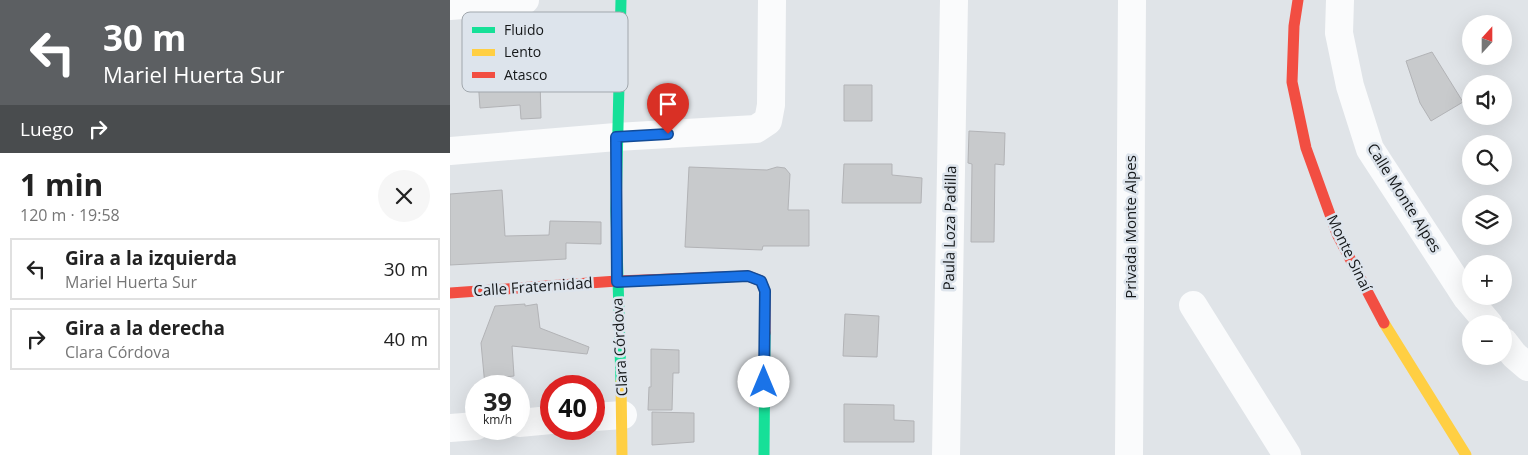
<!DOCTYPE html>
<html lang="es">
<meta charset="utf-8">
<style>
:root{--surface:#fff;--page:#f6f6f6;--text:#222;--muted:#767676;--line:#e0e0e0}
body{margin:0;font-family:"Open Sans",sans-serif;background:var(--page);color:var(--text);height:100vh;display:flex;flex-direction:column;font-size:19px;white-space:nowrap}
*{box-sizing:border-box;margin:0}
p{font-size:16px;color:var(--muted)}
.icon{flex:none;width:28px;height:28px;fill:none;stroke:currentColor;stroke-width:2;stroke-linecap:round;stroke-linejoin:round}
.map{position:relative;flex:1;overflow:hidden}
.sheet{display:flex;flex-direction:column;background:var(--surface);width:450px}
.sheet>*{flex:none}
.hud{background:#5c5f62;color:#fff;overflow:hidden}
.needle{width:32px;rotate:21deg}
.tools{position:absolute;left:1012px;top:15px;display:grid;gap:10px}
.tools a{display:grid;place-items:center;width:50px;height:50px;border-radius:50%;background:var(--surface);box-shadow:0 5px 20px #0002;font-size:25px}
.speed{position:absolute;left:15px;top:375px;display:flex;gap:10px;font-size:25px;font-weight:700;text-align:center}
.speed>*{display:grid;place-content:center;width:65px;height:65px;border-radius:50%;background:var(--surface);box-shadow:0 5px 20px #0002;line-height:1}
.speed small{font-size:12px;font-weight:400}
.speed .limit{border:8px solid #d22;background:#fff;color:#111}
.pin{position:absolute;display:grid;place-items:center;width:42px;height:42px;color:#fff;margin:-51px -21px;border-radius:50% 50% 50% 0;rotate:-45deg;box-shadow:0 0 5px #0007}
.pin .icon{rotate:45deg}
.me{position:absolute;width:55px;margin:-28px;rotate:0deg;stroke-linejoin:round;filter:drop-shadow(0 0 4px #0008)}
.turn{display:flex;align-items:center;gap:18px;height:105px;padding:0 20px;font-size:22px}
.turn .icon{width:65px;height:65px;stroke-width:2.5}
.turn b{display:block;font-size:35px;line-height:42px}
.then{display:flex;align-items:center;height:48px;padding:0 20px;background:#0003;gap:10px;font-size:19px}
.round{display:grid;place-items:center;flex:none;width:52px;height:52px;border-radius:26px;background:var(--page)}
.headline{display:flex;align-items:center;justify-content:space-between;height:85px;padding:0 20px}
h1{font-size:30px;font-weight:700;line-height:38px}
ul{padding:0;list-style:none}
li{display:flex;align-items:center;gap:15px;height:62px;margin:0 10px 8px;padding:0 10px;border:2px solid var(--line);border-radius:0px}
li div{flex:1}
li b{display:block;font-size:19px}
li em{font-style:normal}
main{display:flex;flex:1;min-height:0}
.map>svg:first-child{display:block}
</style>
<main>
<section class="sheet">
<div class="hud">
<div class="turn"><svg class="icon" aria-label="left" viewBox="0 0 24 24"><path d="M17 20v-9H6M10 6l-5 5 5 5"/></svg><div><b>30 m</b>Mariel Huerta Sur</div></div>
<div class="then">Luego<svg class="icon" aria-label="right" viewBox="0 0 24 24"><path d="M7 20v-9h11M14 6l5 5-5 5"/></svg></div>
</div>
<div class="headline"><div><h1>1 min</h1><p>120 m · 19:58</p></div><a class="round"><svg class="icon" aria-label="close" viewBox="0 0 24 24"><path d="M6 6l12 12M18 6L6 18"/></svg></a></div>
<ul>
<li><svg class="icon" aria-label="left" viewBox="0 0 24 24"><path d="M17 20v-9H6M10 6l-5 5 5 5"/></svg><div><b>Gira a la izquierda</b><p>Mariel Huerta Sur</p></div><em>30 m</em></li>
<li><svg class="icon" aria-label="right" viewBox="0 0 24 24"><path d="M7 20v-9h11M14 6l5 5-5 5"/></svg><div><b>Gira a la derecha</b><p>Clara Córdova</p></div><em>40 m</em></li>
</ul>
</section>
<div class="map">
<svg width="1078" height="455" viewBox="0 0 1078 455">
<rect width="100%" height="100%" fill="#e0e4e8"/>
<path fill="#c8cacc" stroke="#b2b3b6" d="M 139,23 L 141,49 L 133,50 L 134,77 L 90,79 L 91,118 L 71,119 L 70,105 L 30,108 L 28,79 L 57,77 L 54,36 L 100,33 L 99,26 Z
M 982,52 L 1013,102 L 981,121 L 970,103 L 956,61 Z
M 394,85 L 422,85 L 422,121 L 394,121 Z
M 519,131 L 555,133 L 554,165 L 545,164 L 544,242 L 521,242 L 522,164 L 518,163 Z
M 394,164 L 442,164 L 442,175 L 472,178 L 471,203 L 392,203 Z
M 239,167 L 317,170 L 327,167 L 335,168 L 340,174 L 338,210 L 359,210 L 359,246 L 313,246 L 312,250 L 235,247 Z
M 52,190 L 55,236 L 99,235 L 100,221 L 151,222 L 151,244 L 116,243 L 116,259 L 0,265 L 0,194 Z
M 75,304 L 75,306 L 87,304 L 90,328 L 139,347 L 137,354 L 62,346 L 64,376 L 55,377 L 56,386 L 35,386 L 31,343 L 45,306 Z
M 395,314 L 429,316 L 427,357 L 393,356 Z
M 201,349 L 229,350 L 229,373 L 223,373 L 222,410 L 198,410 L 199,387 L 201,387 Z
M 394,404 L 444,405 L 444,420 L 464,421 L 464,442 L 394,442 Z
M 202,412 L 244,413 L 244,442 L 202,445 Z"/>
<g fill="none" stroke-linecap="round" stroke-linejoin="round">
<path stroke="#fafbfc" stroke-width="28" d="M 890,0 L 889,33 L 900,86 L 920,149 L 1017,298 L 1039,324
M 0,6 L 75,0
M 0,151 L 166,137 L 306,129 L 318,121 L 321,105 L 322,0
M 743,305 L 837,455
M 1054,342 L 1064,355 L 1078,367
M 144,417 L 173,415
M 69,423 L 101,420
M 0,428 L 26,426
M 496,455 L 504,0
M 679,455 L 682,0"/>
<path stroke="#16e098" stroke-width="11" d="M 171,382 L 166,211 L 171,0
M 314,455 L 315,333"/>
<path stroke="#ffcf43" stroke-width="11" d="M 934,323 L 1016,455
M 171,382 L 172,455"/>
<path stroke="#f24e42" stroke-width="11" d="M 848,0 L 844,26 L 842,82 L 856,148 L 887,234 L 934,323
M 0,293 L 167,281 L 298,276 L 311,281 L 315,291 L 315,333"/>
</g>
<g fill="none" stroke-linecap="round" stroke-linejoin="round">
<defs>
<path id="route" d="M 218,134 L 166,137 L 167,282 L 298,276 L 311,281 L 315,291 L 314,382"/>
</defs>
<use href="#route" stroke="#114b97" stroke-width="12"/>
<use href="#route" stroke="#1a73e8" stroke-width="9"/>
</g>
<g text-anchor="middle" stroke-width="5" stroke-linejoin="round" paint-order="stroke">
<g font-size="15" fill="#15181a" stroke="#dde4ec">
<text transform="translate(954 198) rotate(58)" y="5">Calle Monte Alpes</text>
<text transform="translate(681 227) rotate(-90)" y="5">Privada Monte Alpes</text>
<text transform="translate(500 228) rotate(-89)" y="5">Paula Loza Padilla</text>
<text transform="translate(899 253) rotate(64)" y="5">Monte Sinaí</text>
<text transform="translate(83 287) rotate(-4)" y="5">Calle Fraternidad</text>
<text transform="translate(170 347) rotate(-93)" y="5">Clara Córdova</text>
</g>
</g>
<rect x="12" y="12" width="166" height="80" rx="8" fill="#dde4ec" stroke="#a1a7ad" stroke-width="1"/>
<rect x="22" y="27" width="23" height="6" fill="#16e098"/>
<rect x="22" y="49" width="23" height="7" fill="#ffcf43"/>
<rect x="22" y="72" width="23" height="6" fill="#f24e42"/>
<g font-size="14" fill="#15181a">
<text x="54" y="35">Fluido</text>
<text x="54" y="57">Lento</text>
<text x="54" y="80">Atasco</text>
</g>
</svg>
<div class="tools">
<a><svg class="needle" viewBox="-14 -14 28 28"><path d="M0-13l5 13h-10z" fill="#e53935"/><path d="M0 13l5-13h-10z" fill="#767676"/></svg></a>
<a><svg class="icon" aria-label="sound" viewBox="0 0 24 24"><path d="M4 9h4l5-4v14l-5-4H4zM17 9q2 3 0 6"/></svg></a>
<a><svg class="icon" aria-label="search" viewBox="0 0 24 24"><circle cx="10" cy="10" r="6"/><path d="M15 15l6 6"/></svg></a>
<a><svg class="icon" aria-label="layers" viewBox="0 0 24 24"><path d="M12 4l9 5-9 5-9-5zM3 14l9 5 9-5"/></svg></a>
<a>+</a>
<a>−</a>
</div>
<div class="speed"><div>39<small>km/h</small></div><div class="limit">40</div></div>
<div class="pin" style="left:218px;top:134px;background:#d93025"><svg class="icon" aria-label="arrive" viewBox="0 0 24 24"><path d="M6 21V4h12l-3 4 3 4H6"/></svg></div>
<svg class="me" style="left:314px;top:382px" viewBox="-20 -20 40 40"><circle r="19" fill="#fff"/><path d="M0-13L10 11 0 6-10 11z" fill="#1a73e8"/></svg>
</div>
</main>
